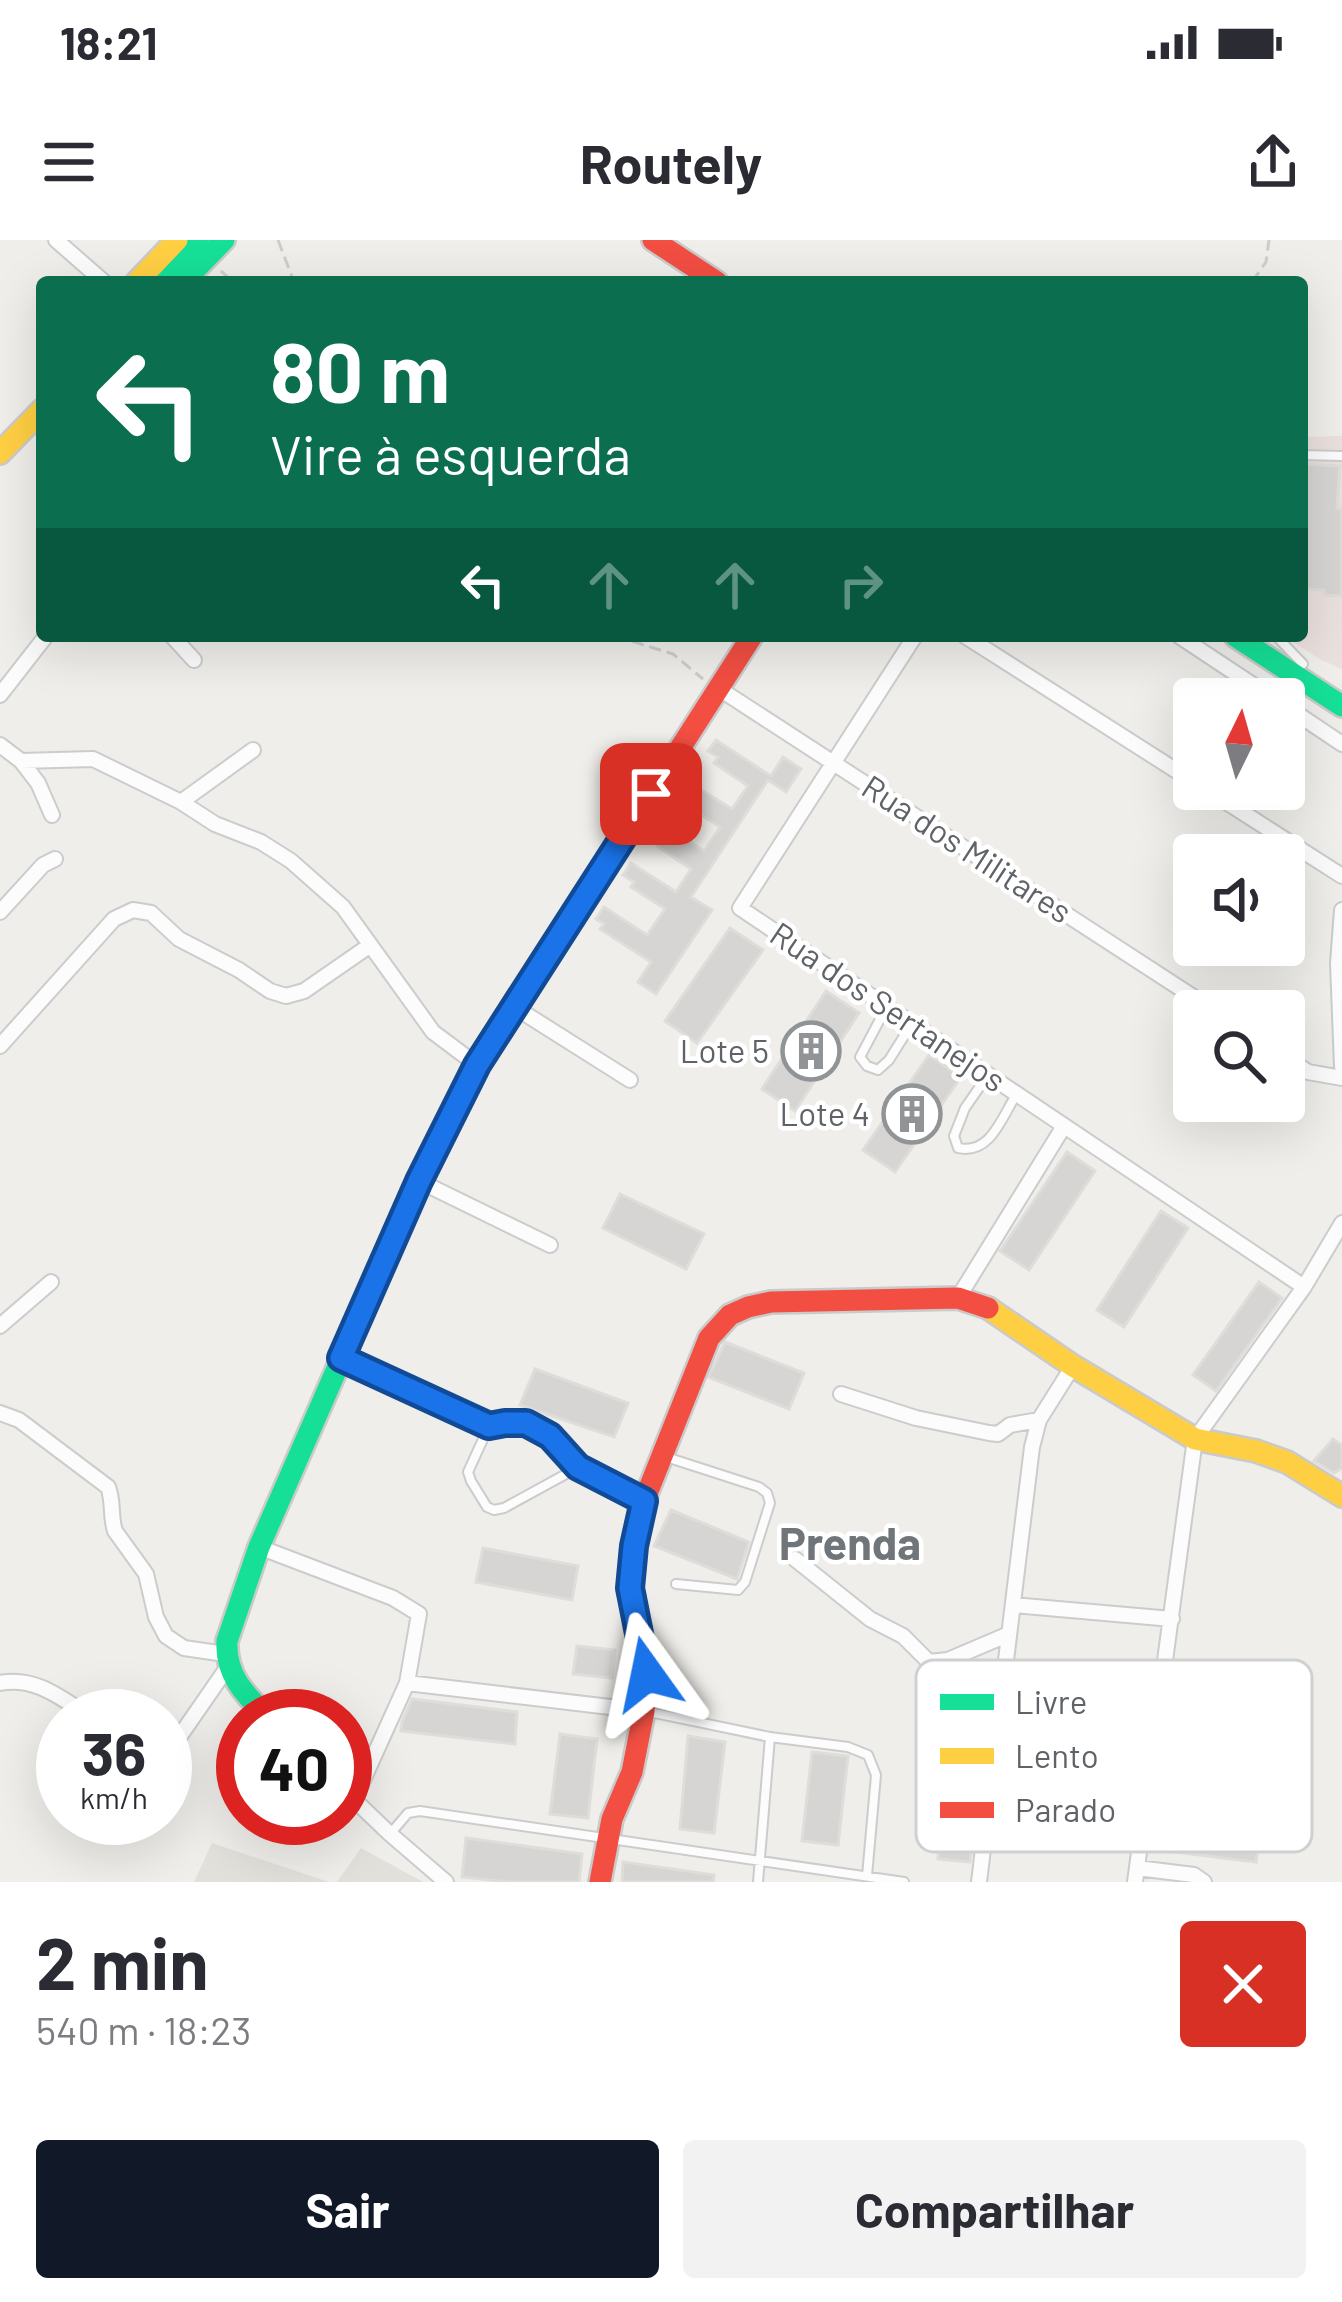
<!DOCTYPE html>
<html lang="pt">
<meta charset="utf-8">
<style>
:root{--surface:#fff;--page:#f2f2f3;--text:#2b2b33;--muted:#7c7c81;--accent:#111827}
body{margin:0;font-family:Barlow,sans-serif;background:var(--page);color:var(--text);height:100vh;display:flex;flex-direction:column;font-size:45px;white-space:nowrap}
*{box-sizing:border-box;margin:0}
p{font-size:39px;color:var(--muted)}
.icon{flex:none;width:66px;height:66px;fill:none;stroke:currentColor;stroke-width:2;stroke-linecap:round;stroke-linejoin:round}
.map{position:relative;height:1642px;overflow:hidden}
.panel{display:flex;flex-direction:column;background:var(--surface);flex:1}
.panel>*{flex:none}
.guide{position:absolute;left:36px;top:36px;width:1272px;height:366px;border-radius:12px;box-shadow:0 12px 48px #0002;background:#0b6e4f;color:#fff;overflow:hidden}
.needle{width:78px;rotate:5deg}
.controls{position:absolute;left:1173px;top:438px;display:grid;gap:24px}
.controls a{display:grid;place-items:center;width:132px;height:132px;border-radius:12px;background:var(--surface);box-shadow:0 12px 48px #0002;font-size:60px}
.speed{position:absolute;left:36px;top:1449px;display:flex;gap:24px;font-size:60px;font-weight:700;text-align:center}
.speed>*{display:grid;place-content:center;width:156px;height:156px;border-radius:50%;background:var(--surface);box-shadow:0 12px 48px #0002;line-height:1}
.speed small{font-size:30px;font-weight:400}
.speed .limit{border:18px solid #d22;background:#fff;color:#111}
.pin{position:absolute;display:grid;place-items:center;width:102px;height:102px;color:#fff;margin:-51px;border-radius:24px;box-shadow:0 6px 18px #0006}
.me{position:absolute;width:132px;margin:-66px;rotate:348deg;stroke-linejoin:round;filter:drop-shadow(0 0 9px #0008)}
.turn{display:flex;align-items:center;gap:42px;height:252px;padding:0 36px;font-size:54px}
.turn .icon{width:156px;height:156px;stroke-width:2.5}
.turn b{display:block;font-size:84px;line-height:102px}
.lanes{display:flex;align-items:center;height:114px;padding:0 36px;background:#0003;justify-content:center;gap:60px;direction:ltr}
.lanes .off{opacity:.35}
.round{display:grid;place-items:center;flex:none;width:126px;height:126px;border-radius:12px;background:var(--page)}
.summary{display:flex;align-items:center;justify-content:space-between;height:204px;padding:0 36px}
h1{font-size:72px;font-weight:700;line-height:90px}
.action{display:flex;gap:24px;margin-top:auto;padding:24px 36px}
.action a{flex:1;height:138px;border-radius:12px;background:var(--accent);color:#fff;font-size:48px;font-weight:700;line-height:138px;text-align:center}
.action a+a{background:var(--page);color:var(--text)}
.status{display:flex;justify-content:space-between;align-items:center;height:84px;padding:0 60px;background:var(--surface);direction:ltr}
.status svg{height:33px;fill:currentColor}
header{display:flex;justify-content:space-between;align-items:center;height:156px;padding:0 36px;background:var(--surface);font-size:54px;font-weight:700}
.map>svg:first-child{display:block}
</style>
<div class="status"><b>18:21</b><svg viewBox="0 0 49 12"><path d="M0 12V9h3v3zM5 12V6h3v6zM10 12V3h3v9zM15 12V0h3v12zM26 1h20v11H26zM47 4h2v5h-2z"/></svg></div>
<header><svg class="icon" aria-label="menu" viewBox="0 0 24 24"><path d="M4 6h16M4 12h16M4 18h16"/></svg>Routely<svg class="icon" aria-label="share" viewBox="0 0 24 24"><path d="M12 15V3M7 8l5-5 5 5M5 13v7h14v-7"/></svg></header>
<div class="map">
<svg width="1342" height="1642" viewBox="0 0 1342 1642">
<rect width="100%" height="100%" fill="#efeeea"/>
<path fill="#e2e0da" d="M 212,1603 L 329,1642 L 194,1642 Z
M 361,1608 L 423,1642 L 337,1642 Z"/>
<path fill="#eae0de" d="M 1342,196 L 1342,429 L 1321,420 L 1284,396 L 1302,396 L 1302,197 Z"/>
<path fill="#d6d5d3" stroke="#deddd9" stroke-width="3" d="M 1302,224 L 1340,226 L 1337,268 L 1342,269 L 1342,356 L 1324,355 L 1324,350 L 1302,349 Z
M 716,500 L 771,536 L 783,517 L 801,529 L 786,552 L 768,540 L 691,657 L 712,670 L 656,754 L 638,742 L 651,722 L 600,689 L 604,684 L 596,679 L 604,667 L 647,695 L 665,669 L 631,647 L 634,642 L 623,635 L 631,623 L 676,652 L 691,629 L 657,606 L 660,600 L 650,594 L 659,581 L 704,611 L 720,587 L 679,561 L 683,555 L 680,552 L 687,541 L 732,569 L 748,546 L 714,523 L 718,517 L 708,511 Z
M 730,688 L 763,710 L 697,803 L 665,781 Z
M 826,751 L 859,773 L 795,871 L 762,849 Z
M 929,815 L 961,837 L 895,932 L 863,910 Z
M 1067,912 L 1095,931 L 1029,1030 L 1000,1011 Z
M 620,954 L 704,994 L 686,1029 L 603,988 Z
M 1161,971 L 1188,988 L 1124,1087 L 1097,1070 Z
M 1259,1042 L 1282,1058 L 1216,1151 L 1193,1135 Z
M 725,1102 L 804,1133 L 789,1169 L 708,1137 Z
M 535,1129 L 628,1163 L 614,1197 L 520,1165 Z
M 1333,1199 L 1342,1205 L 1342,1228 L 1334,1233 L 1314,1221 Z
M 671,1270 L 749,1302 L 737,1339 L 654,1306 Z
M 483,1308 L 578,1326 L 572,1360 L 476,1342 Z
M 577,1406 L 615,1410 L 612,1438 L 573,1434 Z
M 412,1459 L 517,1472 L 515,1504 L 401,1491 L 402,1482 Z
M 560,1494 L 597,1499 L 588,1578 L 550,1574 Z
M 688,1496 L 725,1502 L 714,1593 L 680,1589 Z
M 812,1512 L 848,1516 L 838,1605 L 802,1601 Z
M 948,1530 L 981,1534 L 970,1622 L 938,1619 Z
M 1164,1570 L 1261,1582 L 1256,1622 L 1159,1610 Z
M 466,1598 L 582,1614 L 579,1642 L 509,1642 L 462,1637 Z
M 623,1622 L 714,1635 L 713,1642 L 622,1642 Z"/>
<g fill="none" stroke-linecap="round" stroke-linejoin="round">
<defs>
<path id="lane" d="M 1302,215 L 1342,216
M 1276,396 L 1303,424
M 886,768 L 860,817 L 867,826 L 878,830 L 889,820 L 911,785
M 988,835 L 965,868 L 954,896 L 958,908 C 990,915 1001,879 1016,855
M 489,1186 L 468,1232 L 471,1241 L 487,1267 L 494,1270 L 504,1268 L 577,1228
M 663,1216 L 759,1247 L 767,1253 L 770,1263 L 745,1342 L 738,1350 L 676,1344
M 645,1471 L 770,1497 L 848,1507 L 868,1515 L 876,1535 L 867,1636
M 390,1594 L 408,1573 L 420,1571 L 904,1642
M 758,1642 L 770,1497"/>
<path id="street" d="M 56,0 L 104,42
M 172,396 L 194,420
M 915,396 L 740,668 L 1304,1047
M 965,396 L 1194,542
M 1179,396 L 1274,459
M 718,448 L 1215,771
M 0,455 L 46,396
M 1284,465 L 1342,504
M 0,505 L 21,521 L 93,519 L 181,562 L 215,584 L 261,602 L 291,621 L 343,667 L 433,792 L 477,825
M 21,521 L 38,543 L 52,575
M 1206,549 L 1342,636
M 181,562 L 253,510
M 1342,670 L 1338,723 L 1342,827
M 0,672 L 43,625 L 55,619
M 516,768 L 630,840
M 0,806 L 114,679 L 133,670 L 151,673 L 179,699 L 239,730 L 270,751 L 286,756 L 304,751 L 369,706
M 1284,816 L 1308,832 L 1342,838
M 419,941 L 550,1005
M 958,1058 L 1064,886
M 0,1086 L 51,1042
M 341,1117 L 489,1186 L 526,1183 L 550,1196 L 579,1227 L 644,1261
M 841,1154 L 916,1178 L 989,1193 L 998,1194 L 1010,1185 L 1039,1180
M 0,1173 L 19,1180 L 108,1247 C 114,1262 110,1277 115,1291 L 146,1334 L 156,1377 L 166,1396 L 184,1408 L 225,1414
M 259,1307 L 393,1358 L 419,1374 L 407,1443 L 354,1560
M 795,1319 L 870,1379 L 903,1396 L 929,1422 L 948,1420 L 1009,1394
M 1013,1365 L 1172,1379
M 0,1443 C 35,1436 61,1458 89,1476
M 407,1443 L 644,1471
M 165,1513 L 175,1503 L 227,1428
M 994,1529 L 1148,1547
M 345,1551 L 390,1594 L 446,1642
M 1137,1628 L 1194,1635 L 1204,1642
M 979,1642 L 1032,1207 L 1039,1180 L 1073,1126
M 1135,1642 L 1195,1199 L 1304,1047 L 1342,983"/>
<path id="fast" d="M 153,42 L 198,0
M 183,42 L 224,0
M 1235,396 L 1342,466
M 267,1476 C 244,1454 225,1434 227,1401 L 259,1307 L 388,1012"/>
<path id="slow" d="M 137,42 L 177,0
M 0,213 L 42,170
M 988,1068 L 1073,1126 L 1195,1199 L 1256,1211 L 1287,1222 L 1342,1256"/>
<path id="jam" d="M 653,0 L 717,42
M 388,1012 L 419,941 L 477,825 L 752,396
M 600,1642 L 612,1579 L 632,1532 L 644,1471 L 647,1434 L 630,1348 L 634,1306 L 644,1261 L 709,1098 L 730,1075 L 748,1067 L 771,1062 L 958,1058 L 988,1068"/>
</defs>
<use href="#lane" stroke="#cbcccc" stroke-width="12"/>
<use href="#street" stroke="#cbcccc" stroke-width="18"/>
<use href="#fast" stroke="#cacacb" stroke-width="26"/>
<use href="#slow" stroke="#cacacb" stroke-width="26"/>
<use href="#jam" stroke="#cacacb" stroke-width="26"/>
<path stroke="#cacfcc" stroke-width="3" stroke-dasharray="12 6" stroke-linecap="butt" d="M 278,0 L 294,42
M 221,31 L 233,42
M 1252,42 L 1266,22 L 1269,0
M 579,396 L 582,396
M 615,396 L 673,414 L 703,439"/>
<use href="#lane" stroke="#fdfcfc" stroke-width="8"/>
<use href="#street" stroke="#fdfcfc" stroke-width="14"/>
<use href="#fast" stroke="#16e098" stroke-width="21"/>
<use href="#slow" stroke="#ffcf43" stroke-width="21"/>
<use href="#jam" stroke="#f24e42" stroke-width="21"/>
</g>
<g fill="none" stroke-linecap="round" stroke-linejoin="round">
<defs>
<path id="route" d="M 647,1434 L 630,1348 L 634,1306 L 644,1261 L 578,1227 L 550,1196 L 526,1183 L 505,1183 L 489,1186 L 341,1118 L 419,941 L 477,825 L 651,554"/>
</defs>
<use href="#route" stroke="#114b97" stroke-width="30"/>
<use href="#route" stroke="#1a73e8" stroke-width="21"/>
</g>
<defs>
<symbol id="building-ring" viewBox="-11 -11 22 22"><circle r="9.5" fill="#fff" stroke="#919496" stroke-width="1.5"/><path d="M-4-6H4V6H1V3H-1V6H-4ZM-2.5-4.3h1.7v1.8h-1.7ZM.8-4.3h1.7v1.8H.8ZM-2.5-1h1.7V.8h-1.7ZM.8-1h1.7V.8H.8Z" fill="#919496"/></symbol>
</defs>
<g fill-rule="evenodd">
<use href="#building-ring" x="778" y="778" width="66" height="66"/>
<use href="#building-ring" x="879" y="841" width="66" height="66"/>
</g>
<g text-anchor="middle" stroke-width="9" stroke-linejoin="round" paint-order="stroke">
<g font-size="33" fill="#5f6368" stroke="#fff">
<text transform="translate(967 609) rotate(33)" y="12">Rua dos Militares</text>
<text transform="translate(888 767) rotate(34)" y="12">Rua dos Sertanejos</text>
</g>
<g font-size="33" fill="#5f6368" stroke="#fff" text-anchor="end">
<text x="769" y="823">Lote 5</text>
<text x="870" y="886">Lote 4</text>
</g>
<g font-size="45" font-weight="bold" fill="#70757a" stroke="#fff">
<text x="850" y="1320">Prenda</text>
</g>
</g>
<rect x="916" y="1420" width="396" height="192" rx="18" fill="#fff" stroke="#cfd0d2" stroke-width="3"/>
<rect x="940" y="1454" width="54" height="16" fill="#16e098"/>
<rect x="940" y="1508" width="54" height="16" fill="#ffcf43"/>
<rect x="940" y="1562" width="54" height="16" fill="#f24e42"/>
<g font-size="33" fill="#5f6368">
<text x="1015" y="1474">Livre</text>
<text x="1015" y="1528">Lento</text>
<text x="1015" y="1582">Parado</text>
</g>
</svg>
<div class="controls">
<a><svg class="needle" viewBox="-14 -14 28 28"><path d="M0-13l5 13h-10z" fill="#e53935"/><path d="M0 13l5-13h-10z" fill="#7c7c81"/></svg></a>
<a><svg class="icon" aria-label="sound" viewBox="0 0 24 24"><path d="M4 9h4l5-4v14l-5-4H4zM17 9q2 3 0 6"/></svg></a>
<a><svg class="icon" aria-label="search" viewBox="0 0 24 24"><circle cx="10" cy="10" r="6"/><path d="M15 15l6 6"/></svg></a>
</div>
<div class="speed"><div>36<small>km/h</small></div><div class="limit">40</div></div>
<div class="pin" style="left:651px;top:554px;background:#d93025"><svg class="icon" aria-label="arrive" viewBox="0 0 24 24"><path d="M6 21V4h12l-3 4 3 4H6"/></svg></div>
<svg class="me" style="left:647px;top:1434px" viewBox="-20 -20 40 40"><path d="M0-17L14 15 0 8-14 15z" fill="#1a73e8" stroke="#fff" stroke-width="4"/></svg>
<div class="guide">
<div class="turn"><svg class="icon" aria-label="left" viewBox="0 0 24 24"><path d="M17 20v-9H6M10 6l-5 5 5 5"/></svg><div><b>80 m</b>Vire à esquerda</div></div>
<div class="lanes"><svg class="icon" aria-label="left" viewBox="0 0 24 24"><path d="M17 20v-9H6M10 6l-5 5 5 5"/></svg><svg class="icon off" aria-label="ahead" viewBox="0 0 24 24"><path d="M12 20V5M6 11l6-6 6 6"/></svg><svg class="icon off" aria-label="ahead" viewBox="0 0 24 24"><path d="M12 20V5M6 11l6-6 6 6"/></svg><svg class="icon off" aria-label="right" viewBox="0 0 24 24"><path d="M7 20v-9h11M14 6l5 5-5 5"/></svg></div>
</div>
</div>
<section class="panel">
<div class="summary"><div><h1>2 min</h1><p>540 m · 18:23</p></div><a class="round" style="background:#d93025;color:#fff"><svg class="icon" aria-label="close" viewBox="0 0 24 24"><path d="M6 6l12 12M18 6L6 18"/></svg></a></div>
<div class="action"><a>Sair</a><a>Compartilhar</a></div>
</section>
